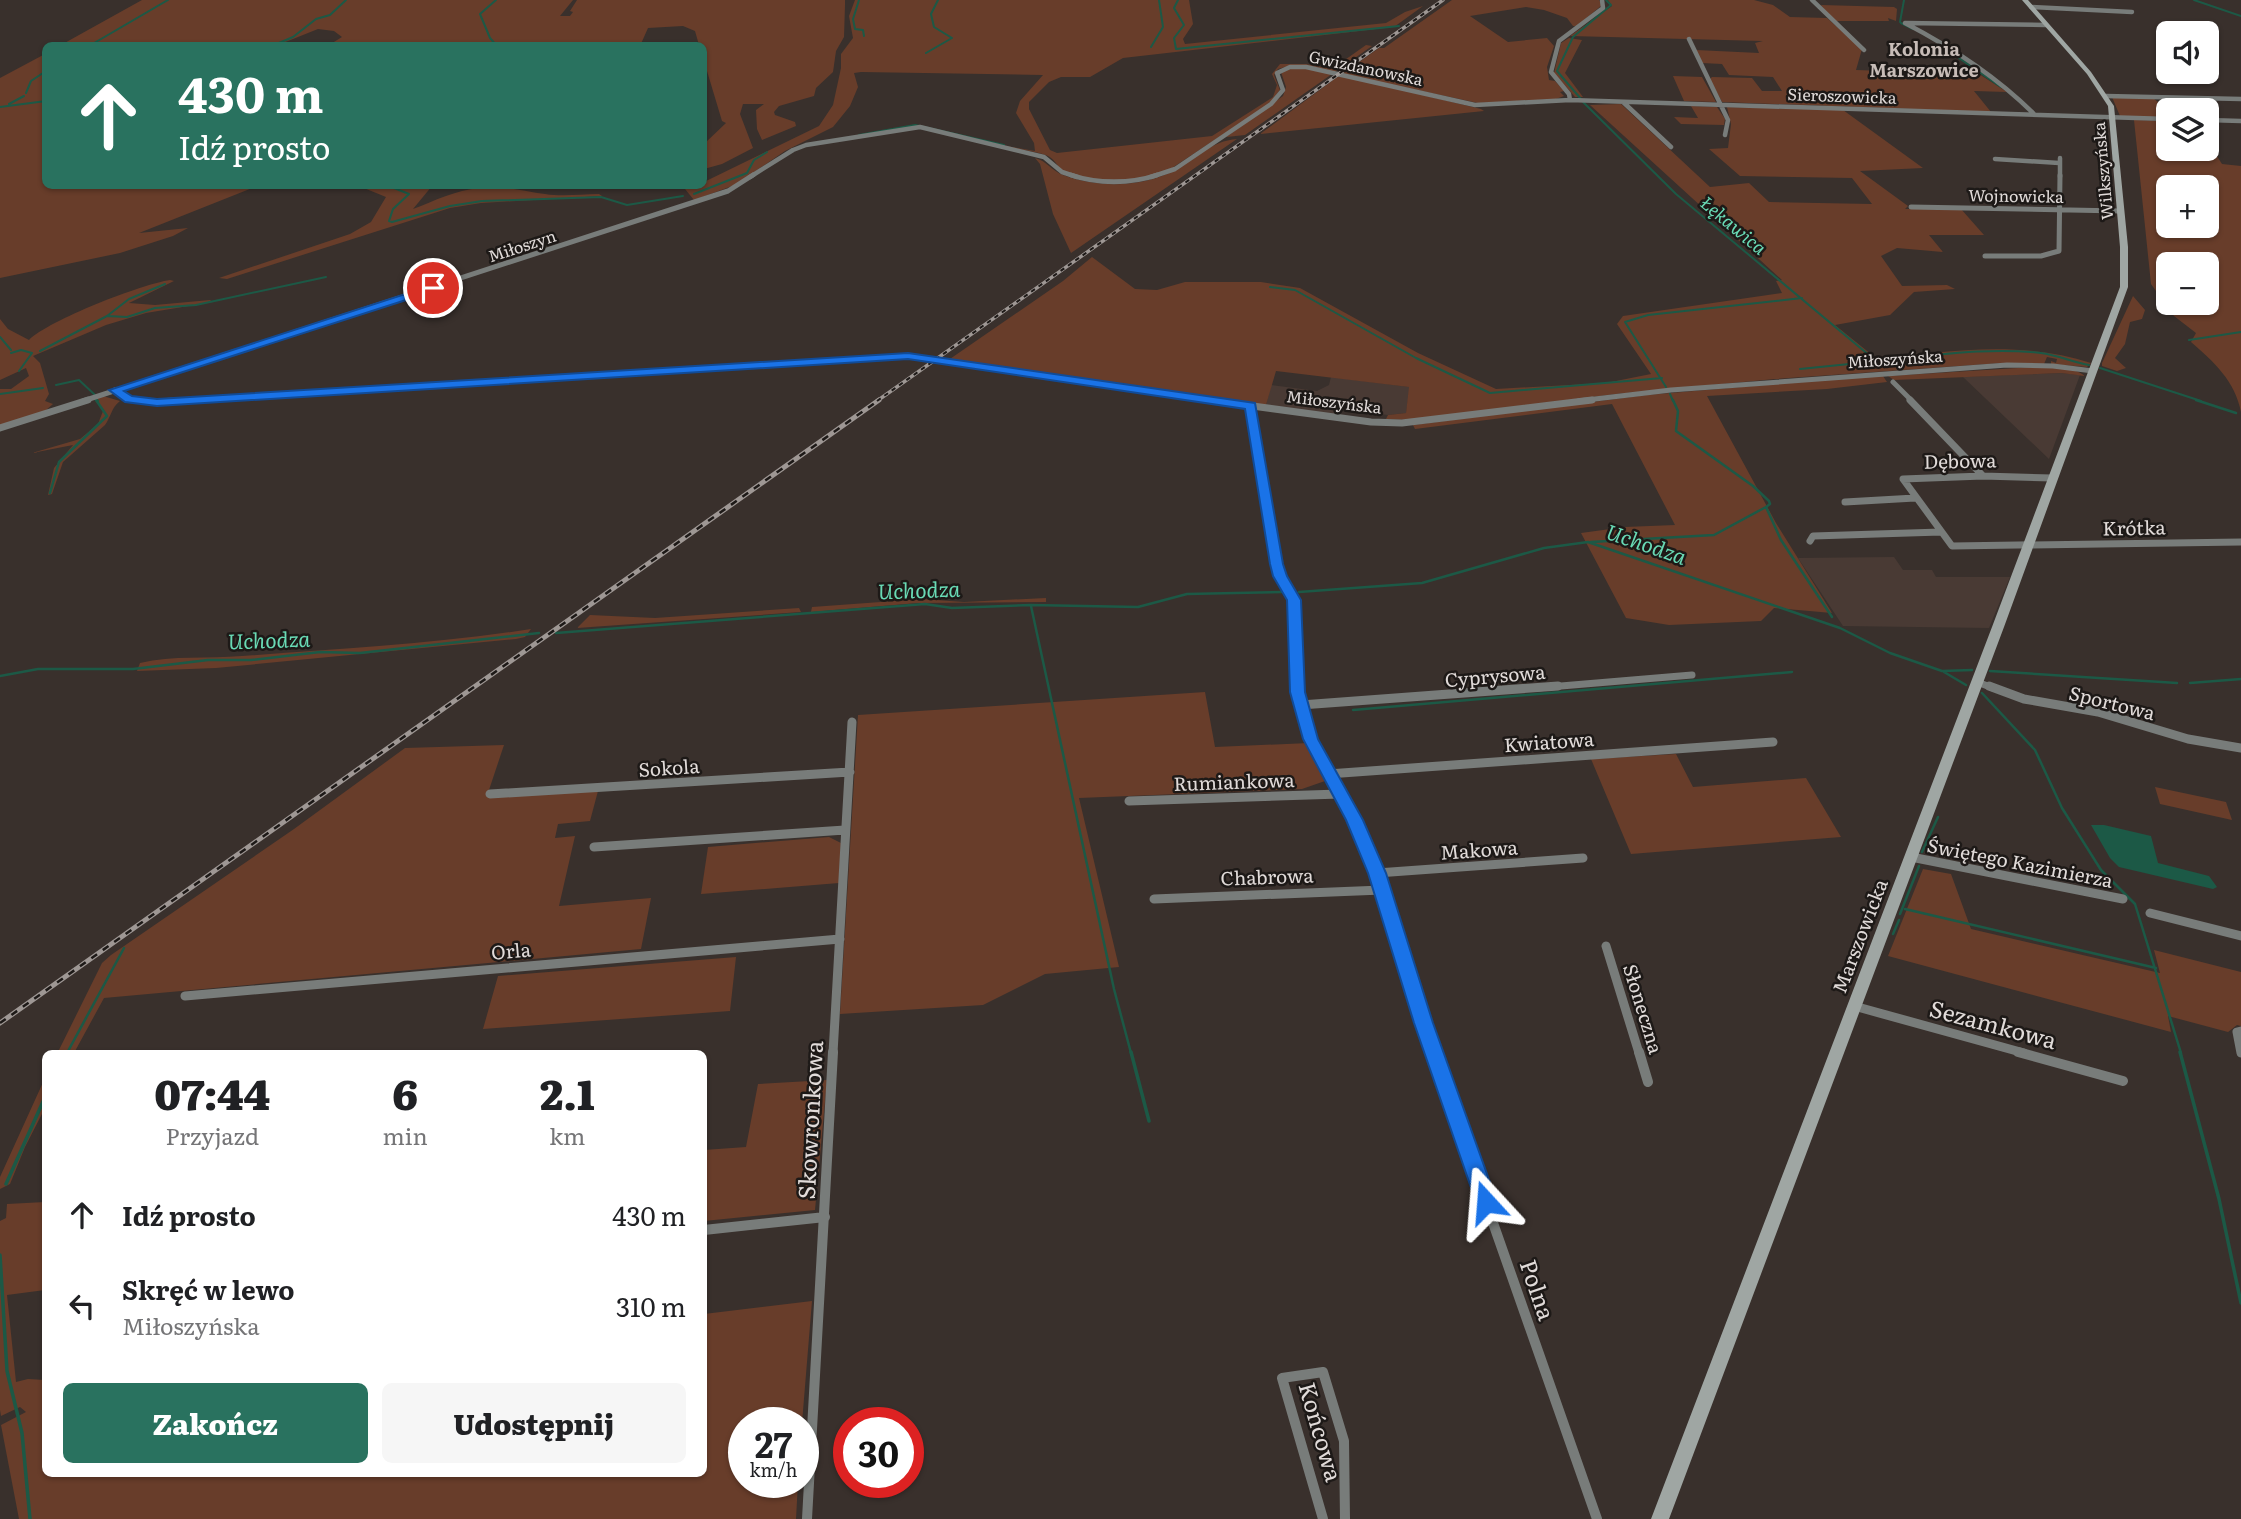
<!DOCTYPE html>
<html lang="pl">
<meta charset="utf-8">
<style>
:root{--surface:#fff;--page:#f6f6f6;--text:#202124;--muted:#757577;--accent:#29725f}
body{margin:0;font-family:Literata,serif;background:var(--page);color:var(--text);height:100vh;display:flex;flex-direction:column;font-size:26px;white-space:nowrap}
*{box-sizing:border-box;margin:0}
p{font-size:23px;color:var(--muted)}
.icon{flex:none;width:38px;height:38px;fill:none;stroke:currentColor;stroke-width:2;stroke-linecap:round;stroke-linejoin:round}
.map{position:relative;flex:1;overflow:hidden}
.drawer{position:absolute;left:42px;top:1050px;width:665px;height:427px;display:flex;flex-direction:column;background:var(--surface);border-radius:10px;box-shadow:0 2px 5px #0004}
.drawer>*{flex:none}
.top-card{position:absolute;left:42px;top:42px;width:665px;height:147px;border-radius:10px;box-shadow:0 2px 5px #0004;background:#29725f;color:#fff;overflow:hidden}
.buttons{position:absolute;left:2156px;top:21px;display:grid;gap:14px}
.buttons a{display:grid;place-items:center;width:63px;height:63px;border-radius:10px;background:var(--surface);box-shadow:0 2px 5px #0004;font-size:35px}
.speed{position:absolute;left:728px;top:1407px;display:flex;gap:14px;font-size:35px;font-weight:700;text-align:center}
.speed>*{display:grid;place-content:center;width:91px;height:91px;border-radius:50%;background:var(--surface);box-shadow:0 2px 5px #0004;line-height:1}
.speed small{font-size:18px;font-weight:400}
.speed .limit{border:10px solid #d22;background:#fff;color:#111}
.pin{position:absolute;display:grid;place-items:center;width:60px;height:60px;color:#fff;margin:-30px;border:4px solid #fff;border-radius:50%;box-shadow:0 2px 7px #0007}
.me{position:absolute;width:77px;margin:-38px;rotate:341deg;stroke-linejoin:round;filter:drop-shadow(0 0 5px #0008)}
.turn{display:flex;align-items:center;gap:24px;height:147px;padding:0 21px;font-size:32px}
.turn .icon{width:91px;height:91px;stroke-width:2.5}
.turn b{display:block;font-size:49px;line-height:60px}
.eta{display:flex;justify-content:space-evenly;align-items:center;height:119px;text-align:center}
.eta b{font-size:42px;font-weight:800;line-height:49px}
.cta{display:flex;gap:14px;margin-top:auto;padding:14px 21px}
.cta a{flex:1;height:80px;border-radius:10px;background:var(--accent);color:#fff;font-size:28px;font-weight:800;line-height:80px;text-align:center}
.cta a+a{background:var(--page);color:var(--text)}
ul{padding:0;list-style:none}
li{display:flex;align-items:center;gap:21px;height:91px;padding:0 21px}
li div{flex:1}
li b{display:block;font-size:26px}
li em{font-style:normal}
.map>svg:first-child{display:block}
</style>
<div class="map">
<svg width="2241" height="1519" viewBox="0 0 2241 1519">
<rect width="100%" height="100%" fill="#39302c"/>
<path fill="#493a34" d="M 2061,373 L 2080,375 L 2049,459 L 1963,377 Z
M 1331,377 L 1410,387 L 1406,413 L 1388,415 L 1341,409 L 1340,415 L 1266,405 L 1271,385 L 1317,391 L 1329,385 Z
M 1894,557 L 1903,570 L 1932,570 L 1936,577 L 2010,577 L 1989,628 L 1843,626 L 1798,558 Z"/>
<path fill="#683d2a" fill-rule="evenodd" d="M 142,0 L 573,0 L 560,16 L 570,16 L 573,12 L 570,11 L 577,0 L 845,0 L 845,5 L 844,37 L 836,51 L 833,72 L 816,88 L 814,96 L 779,106 L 774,112 L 775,115 L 795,122 L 796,126 L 762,140 L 757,129 L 756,110 L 764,104 L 743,104 L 740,114 L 753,148 L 722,164 L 704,169 L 704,144 L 726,123 L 722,121 L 704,61 L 704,46 L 699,45 L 695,31 L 683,26 L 648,28 L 640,46 L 329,45 L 342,37 L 334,31 L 318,29 L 278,45 L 61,45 Z
M 855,0 L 1189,0 L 1193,24 L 1183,39 L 1185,44 L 1386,23 L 1405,12 L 1423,6 L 1394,27 L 1123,58 L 1090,77 L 1061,77 L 1049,82 L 1029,102 L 1029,109 L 1050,150 L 1057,153 L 1212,136 L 1273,97 L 1277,85 L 1272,74 L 1280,64 L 1306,64 L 1332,69 L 1366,45 L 1372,46 L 1335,72 L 1289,66 L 1278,69 L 1274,75 L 1280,90 L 1269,104 L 1172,168 C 1142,181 1098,188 1066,173 C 1058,169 1056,160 1048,156 C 1037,151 1013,149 1000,145 L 1035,151 L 1034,143 L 1016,113 L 1020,101 L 1043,75 L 861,72 L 854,73 L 858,87 L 850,106 L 833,127 L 785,151 L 735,185 L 694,200 L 685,189 L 704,186 L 704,182 L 819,126 L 833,105 L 841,68 L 841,54 L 853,38 L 849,16 Z
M 1452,0 L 1599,0 L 1602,5 L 1577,26 L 1573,26 L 1567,18 L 1544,10 L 1526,7 L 1470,16 L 1508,42 L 1547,38 L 1554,46 L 1547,67 L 1549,80 L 1555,81 L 1564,91 L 1560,92 L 1564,96 L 1556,99 L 1478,103 L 1342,74 L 1379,48 L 1384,48 Z
M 1608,0 L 1754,0 L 1773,5 L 1790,17 L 1827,18 L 1862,49 L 1856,70 L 1979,74 L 2007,92 L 1974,91 L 1991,112 L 1722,102 L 1710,79 L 1712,77 L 1752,78 L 1762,91 L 1782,91 L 1773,77 L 1729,75 L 1722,64 L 1702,63 L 1696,50 L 1759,53 L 1755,43 L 1763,41 L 1570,36 L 1612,6 Z
M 1821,5 L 1894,7 L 1897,9 L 1896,21 L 1888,18 L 1889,21 L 1833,21 Z
M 1569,38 L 1582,40 L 1565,73 L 1583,97 L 1575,97 L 1554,73 L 1561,43 Z
M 45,54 L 46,186 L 257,186 L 139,233 L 188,228 L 173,236 L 120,253 L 0,278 L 0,78 Z
M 1297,67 L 1332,74 L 1245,135 L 1226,137 L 1283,96 L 1286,87 L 1281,72 Z
M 1340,75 L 1481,109 L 1484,111 L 1260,134 Z
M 1673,76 L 1702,77 L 1716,102 L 1684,101 Z
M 2112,97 L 2153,98 L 2168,110 L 2168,118 L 2120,116 Z
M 1621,104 L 1710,187 L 1749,183 L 1769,202 L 1872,204 L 1852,178 L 1740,176 L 1709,149 L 1728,148 L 1731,124 L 1727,107 L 1843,110 L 1923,168 L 1860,171 L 1908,206 L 1905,209 L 1961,209 L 1984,235 L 1929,235 L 1943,252 L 1897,248 L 1881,256 L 1902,286 L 1947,285 L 1955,289 L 1914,292 L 1890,315 L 1835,325 L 1877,359 C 1947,351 2022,340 2091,363 L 2087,367 L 2051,364 L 2051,361 L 2056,363 L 2057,359 L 2047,357 L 2044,364 L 2002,363 L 1775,379 L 1616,394 L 1409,420 L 1386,419 L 1388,415 L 1406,413 L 1409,387 L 1276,371 L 1266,405 L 947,361 L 1063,281 L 1092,257 L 1135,289 L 1157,290 L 1185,282 L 1261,282 L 1300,288 L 1418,353 L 1496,389 L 1606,383 L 1651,374 L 1617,324 L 1623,316 L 1782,293 L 1776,281 L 1782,280 L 1590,105 Z
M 1691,106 L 1717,107 L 1725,119 L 1724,125 L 1681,124 L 1674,117 L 1698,118 Z
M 2134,120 L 2168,121 L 2168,149 L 2207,149 L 2207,141 L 2222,164 L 2241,166 L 2241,412 C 2235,381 2214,362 2191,342 L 2196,333 L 2174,316 L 2151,284 ZM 2168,187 L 2207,187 L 2207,226 L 2168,226 ZM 2168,264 L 2207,264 L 2207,303 L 2168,303 Z
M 1237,139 L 1071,253 L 1053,214 L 1040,164 L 1035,158 C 1047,161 1052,171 1063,175 C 1097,188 1142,188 1175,170 C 1197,158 1211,141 1237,139 Z
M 359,186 L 432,186 L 413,209 C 434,201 456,190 479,188 C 502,185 523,191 545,194 C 563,197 581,194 599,194 L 602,196 L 481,203 L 450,208 L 227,279 L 219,278 L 350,234 L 371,222 L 386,197 Z
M 170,280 L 174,281 L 129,303 L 155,305 L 210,300 L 213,302 L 146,313 L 106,325 L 33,356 L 40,363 L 49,394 L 45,401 L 53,404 L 45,411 L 0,426 L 0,389 L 11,389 L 29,376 L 26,368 L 0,380 L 0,319 L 8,329 L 29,340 C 49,320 142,284 170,280 Z
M 2133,296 L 2145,310 L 2142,319 L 2130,322 L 2125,344 L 2115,358 L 2126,368 L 2117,371 L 2102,366 L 2102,363 Z
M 2034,367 C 2049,368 2073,366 2085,376 L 2061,373 L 1894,380 L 1888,376 Z
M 1874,376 L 1883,376 L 1887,382 L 1827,389 L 1707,396 L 1776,523 L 1832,613 L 1774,608 L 1761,621 L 1669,625 L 1626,618 L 1581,533 L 1625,527 L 1675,525 L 1612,404 L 1415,429 L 1413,425 L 1647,395 Z
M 103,396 L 120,401 C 111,408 111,417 105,425 L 63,462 L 52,494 L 48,495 L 54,468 L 73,445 L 32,453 L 80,439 L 98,424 L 103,411 L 94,399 Z
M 1046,598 L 1046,602 L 918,603 L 811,612 L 812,607 L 922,599 L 964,602 Z
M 799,608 L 801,612 L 577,628 L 590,615 L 655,618 Z
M 531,629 L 525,637 L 516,639 L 216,668 L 137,671 L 140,663 C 173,655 208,659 242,656 C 338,649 435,644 531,629 Z
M 1205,692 L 1215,747 L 1309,743 L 1325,781 L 1302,789 L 1079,798 L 1119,967 L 1045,974 L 983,1005 L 840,1014 L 858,715 Z
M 504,745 L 489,790 L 598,791 L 590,821 L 558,824 L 555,838 L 575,836 L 559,906 L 651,898 L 641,949 L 104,998 L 74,1053 L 57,1054 L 102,963 L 111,955 L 294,829 L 405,748 Z
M 1676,754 L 1693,787 L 1806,778 L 1841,837 L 1631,854 L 1591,759 Z
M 2155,787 L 2226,802 L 2232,820 L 2160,804 Z
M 829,837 L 841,843 L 839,883 L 701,894 L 708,847 Z
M 1923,869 L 1951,874 L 1971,929 L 2160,973 L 2154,950 L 2241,972 L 2241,1026 L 2237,1025 L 2228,1032 L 2168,1016 L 2171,1032 L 1888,956 Z
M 736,957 L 730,1011 L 483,1029 L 498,976 Z
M 45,1078 L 45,1108 L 25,1147 L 10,1184 L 0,1189 L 0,1177 Z
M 827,1080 L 815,1210 L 704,1221 L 704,1150 L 746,1147 L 758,1084 Z
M 45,1202 L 45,1290 L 7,1295 L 16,1382 L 28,1379 L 45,1380 L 46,1474 L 704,1474 L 704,1314 L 812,1301 L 802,1423 L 744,1423 L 744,1482 L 798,1482 L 796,1519 L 19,1519 L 1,1425 L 26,1412 L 20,1407 L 1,1416 L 0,1410 L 0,1221 L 6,1218 L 7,1204 Z"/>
<path fill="#1c5946" d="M 2091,825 L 2104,825 L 2151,836 L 2158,863 L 2209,876 L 2217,887 L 2213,889 L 2119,867 L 2110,858 Z"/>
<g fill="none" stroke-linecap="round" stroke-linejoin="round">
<path stroke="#1c5946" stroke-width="2" d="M 496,0 L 480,14 L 490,38 L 497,46
M 859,0 L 853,19 L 855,29 L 863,30 L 864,36
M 1178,0 L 1174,8 L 1184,25 L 1174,38 L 1176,49 L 1399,26
M 2194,0 L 2241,16
M 1900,22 L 1904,0
M 1901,23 L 1913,29
M 89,46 L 168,0
M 272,46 L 293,37 L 316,19 L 330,15 L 346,0
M 1151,47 L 1163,27 L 1159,0
M 1943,47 L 2001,87
M 926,53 L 952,38 L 934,27 L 931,14 L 938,0
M 26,93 L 31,81 L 46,71
M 1581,99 L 1557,71 L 1573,37 L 1611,5 L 1606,0
M 1583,102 L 1676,194 L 1876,361
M 9,104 L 24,96
M 0,107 L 46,101
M 859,135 L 915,125 L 1004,145
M 389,186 L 409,194 L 393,209 L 389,221 L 392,222 L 450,206 L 482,201 L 601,197 L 627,205 L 683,196
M 694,194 L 747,173 L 754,160 L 767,152
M 1270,287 L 1295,290 L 1416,358 L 1490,393 L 1662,378
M 107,316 L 129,299 L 165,284
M 0,337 L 11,350
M 2189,340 L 2241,332
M 40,351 L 107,316 L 127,317 L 155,308 L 196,305 L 326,277
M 11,353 L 21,350 L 32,353 L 19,371
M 1887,360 C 1938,355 1990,347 2041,353 C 2057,355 2073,362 2089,365
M 2100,368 L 2201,401
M 1800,369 L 1879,361
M 56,385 L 79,380 L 95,395
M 1666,387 L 1625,322 L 1648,315 L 1802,298
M 0,394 L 43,388
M 1670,394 L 1673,401
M 96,399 L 98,401"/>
<path stroke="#1c5946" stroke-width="2.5" d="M 1673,400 L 1678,411 L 1676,431 L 1753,486 L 1769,501 L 1770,504 L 1766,507 L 1781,540 L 1832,617
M 2196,400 L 2236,413
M 50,493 L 59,462 L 107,416 L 96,400
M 1591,542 L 1714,535 L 1766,507
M 1299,592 L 1422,583 L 1544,548 L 1588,542 L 1840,628 L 1890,653 L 1942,671 L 1972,670
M 1031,606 L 1114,989 L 1131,1053
M 556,633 L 925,604 L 952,608 L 1030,605 L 1138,607 L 1187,594 L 1282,592
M 1990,671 L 2177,683
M 1944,672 L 1966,685
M 0,676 L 38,669 L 133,669 L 208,660 L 251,660 L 320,652 L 360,653 L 539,633
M 2190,683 L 2241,679
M 1982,693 L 2035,750 L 2062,808 L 2101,870 L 2135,904 L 2181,1053
M 1353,710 L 1792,672
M 1922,852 L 1938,817
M 1905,909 L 2156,968
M 1900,914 L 1919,866
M 1893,934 L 1899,920
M 67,1053 L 124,948"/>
<path stroke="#1c5946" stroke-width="3.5" d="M 1131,1052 L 1149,1121
M 2180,1052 L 2219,1199 L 2241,1303
M 6,1184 L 46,1095
M 0,1255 L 7,1371 L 22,1433 L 30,1519"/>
<path stroke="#787c7a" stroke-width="4.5" d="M 1812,0 L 1864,50
M 2031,7 L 2132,12
M 1689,39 L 1728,120 L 1725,135
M 2106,96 L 2241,99
M 1570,100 L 2168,119
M 1623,102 L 1671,147
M 2034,114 C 1997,77 1951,47 1905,23 L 2046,25
M 2207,120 L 2241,121
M 1995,159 L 2059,163
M 750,177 L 793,150 L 806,145 L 920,127 L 1044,157 L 1062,172 L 1077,177
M 1151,177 L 1175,169 L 1271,104 L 1283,90 L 1277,73 L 1290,67 L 1306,67 L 1475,105 L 1570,100 L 1569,94 L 1551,72 L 1559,41 L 1603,8 L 1602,0
M 2060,177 L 2060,158"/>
<path stroke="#787c7a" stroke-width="5" d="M 1071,175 C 1097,184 1131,184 1157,175
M 1911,207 L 2120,211
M 1985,256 L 2041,256 L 2059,251 L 2060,175
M 1893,382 L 1912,401
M 115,390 L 129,399 L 152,401
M 83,401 L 728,191 L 753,175
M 166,401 L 908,356 L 1220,401
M 1578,401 L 1671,390 L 2007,365 L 2053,366 L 2093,371"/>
<path stroke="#787c7a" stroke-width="7" d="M 135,400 L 157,402 L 195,400
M 1208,400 L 1371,422 L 1402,423 L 1592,400
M 1910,400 L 1983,476
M 1251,406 L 1251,419 L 1277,564 L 1280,576 L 1294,600 L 1298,688
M 0,428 L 88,400
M 2052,478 L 1983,476 L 1903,479 L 1952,546 L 2241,542
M 1845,502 L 1915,498
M 1810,541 L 1813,536 L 1941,532
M 1977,682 L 1993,688
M 1537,688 L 1692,675"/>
<path stroke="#787c7a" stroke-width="9" d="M 1298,686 L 1310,739 L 1355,820 L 1377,873 L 1434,1053
M 1989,686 L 2024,699 L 2098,712 L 2188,739 L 2241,748
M 1301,705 L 1558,686
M 1328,774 L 1773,742
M 490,794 L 850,772
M 1129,801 L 1340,794
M 594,847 L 845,830
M 1911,857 L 2123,899
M 1377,873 L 1583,858
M 1154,899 L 1382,890
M 2150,913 L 2241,936
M 1606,946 L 1639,1053
M 185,996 L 840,939
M 1854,1006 L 2024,1053
M 2241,1031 L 2237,1032 L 2241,1053
M 833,1053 L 852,722"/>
<path stroke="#787c7a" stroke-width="10" d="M 1433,1052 L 1597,1519
M 1639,1052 L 1648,1082
M 2018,1052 L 2123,1081
M 704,1230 L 825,1217
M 807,1519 L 833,1052
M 1323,1519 L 1282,1378 L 1323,1372 L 1344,1441 L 1345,1519"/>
<path fill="#9fa6a3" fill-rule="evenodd" d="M 2022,0 L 2028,0 L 2091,72 L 2114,106 L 2128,247 L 2128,287 L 2004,627 L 1669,1519 L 1651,1519 L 1992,627 L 2120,287 L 2120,247 L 2108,106 L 2087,74 Z"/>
<defs>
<path id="rail-far1" d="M 877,401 L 1443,0"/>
<path id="rail" d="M 0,1023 L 879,400"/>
</defs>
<use href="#rail-far1" stroke="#9e9794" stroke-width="3.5"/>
<use href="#rail" stroke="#9e9794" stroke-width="5"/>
<use href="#rail-far1" stroke="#1d1917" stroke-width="2" stroke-dasharray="4.5" stroke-linecap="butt"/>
<use href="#rail" stroke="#1d1917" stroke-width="2.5" stroke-dasharray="7" stroke-linecap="butt"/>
</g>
<path fill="#1a73e8" stroke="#114b97" stroke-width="2" d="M 433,285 L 439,288 L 437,290 L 124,391 L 132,396 L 157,399 L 908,353 L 1255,403 L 1283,564 L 1287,576 L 1301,600 L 1305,692 L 1318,739 L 1363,820 L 1386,873 L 1433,1023 L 1497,1202 L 1494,1209 L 1486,1212 L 1479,1209 L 1476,1202 L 1414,1023 L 1368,873 L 1346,820 L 1303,739 L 1290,692 L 1287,600 L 1273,576 L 1270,564 L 1245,409 L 908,359 L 157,406 L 125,402 L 109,390 Z"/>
<g text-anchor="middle" stroke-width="5" stroke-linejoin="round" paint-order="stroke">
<g font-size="16" fill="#e1dbd9" stroke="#1d1917">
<text transform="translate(1366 68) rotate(12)" y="6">Gwizdanowska</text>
<text transform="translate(1842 96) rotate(2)" y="6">Sieroszowicka</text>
<text transform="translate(2103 171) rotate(-95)" y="6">Wilkszyńska</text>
<text transform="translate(2016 196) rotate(1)" y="6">Wojnowicka</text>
<text transform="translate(522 246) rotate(-18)" y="6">Miłoszyn</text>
<text transform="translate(1895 359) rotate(-4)" y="6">Miłoszyńska</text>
<text transform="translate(1334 402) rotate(7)" y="6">Miłoszyńska</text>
</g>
<g font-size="18" font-weight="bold" fill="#c7bcb7" stroke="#1d1917">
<text x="1924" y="56">Kolonia<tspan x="1924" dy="21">Marszowice</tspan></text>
</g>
<g font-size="18" font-style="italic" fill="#69dab5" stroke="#1d1917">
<text transform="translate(1733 226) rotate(40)" y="6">Łękawica</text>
</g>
<g font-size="19" fill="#e1dbd9" stroke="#1d1917">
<text transform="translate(1960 461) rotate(-1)" y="7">Dębowa</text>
<text transform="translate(2134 528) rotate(-1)" y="7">Krótka</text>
<text transform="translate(1495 676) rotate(-5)" y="7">Cyprysowa</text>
<text transform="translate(2112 703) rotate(14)" y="7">Sportowa</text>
<text transform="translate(1549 742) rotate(-4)" y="7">Kwiatowa</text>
<text transform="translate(669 768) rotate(-4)" y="7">Sokola</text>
<text transform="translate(1234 782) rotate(-2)" y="7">Rumiankowa</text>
<text transform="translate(1479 850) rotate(-4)" y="7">Makowa</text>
<text transform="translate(2020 863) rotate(11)" y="7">Świętego Kazimierza</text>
<text transform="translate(1267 877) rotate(-2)" y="7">Chabrowa</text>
<text transform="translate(1860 936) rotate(-69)" y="7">Marszowicka</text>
<text transform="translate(511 951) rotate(-5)" y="7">Orla</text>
<text transform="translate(1643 1009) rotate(73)" y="7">Słoneczna</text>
</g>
<g font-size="21" font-style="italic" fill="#69dab5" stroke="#1d1917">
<text transform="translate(1646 545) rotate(19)" y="7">Uchodza</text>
<text transform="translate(919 591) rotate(-2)" y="7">Uchodza</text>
<text transform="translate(269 641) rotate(-2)" y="7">Uchodza</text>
</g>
<g font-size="23" fill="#e1dbd9" stroke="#1d1917">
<text transform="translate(1993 1025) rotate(15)" y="8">Sezamkowa</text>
<text transform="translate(811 1120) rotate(-87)" y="8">Skowronkowa</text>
<text transform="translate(1537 1290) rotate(71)" y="8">Polna</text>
<text transform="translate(1320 1432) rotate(74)" y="8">Końcowa</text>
</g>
</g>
</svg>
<div class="buttons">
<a><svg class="icon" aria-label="sound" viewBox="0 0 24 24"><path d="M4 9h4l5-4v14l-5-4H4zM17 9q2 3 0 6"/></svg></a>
<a><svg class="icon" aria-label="layers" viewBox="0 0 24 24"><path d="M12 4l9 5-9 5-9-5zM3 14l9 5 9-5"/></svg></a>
<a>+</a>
<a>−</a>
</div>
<div class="speed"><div>27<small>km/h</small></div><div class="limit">30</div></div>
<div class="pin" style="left:433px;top:288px;background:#d93025"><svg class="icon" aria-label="arrive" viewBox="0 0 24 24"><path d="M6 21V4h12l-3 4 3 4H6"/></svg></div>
<svg class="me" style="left:1486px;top:1202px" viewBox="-20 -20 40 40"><path d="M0-17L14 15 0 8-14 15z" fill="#1a73e8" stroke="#fff" stroke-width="4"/></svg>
<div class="top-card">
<div class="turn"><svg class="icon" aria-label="ahead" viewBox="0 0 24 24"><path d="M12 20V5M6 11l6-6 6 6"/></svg><div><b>430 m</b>Idź prosto</div></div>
</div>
<section class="drawer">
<div class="eta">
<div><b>07:44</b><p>Przyjazd</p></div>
<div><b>6</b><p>min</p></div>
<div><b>2.1</b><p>km</p></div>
</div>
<ul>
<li><svg class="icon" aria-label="ahead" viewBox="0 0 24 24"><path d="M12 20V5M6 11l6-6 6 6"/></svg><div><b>Idź prosto</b></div><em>430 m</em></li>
<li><svg class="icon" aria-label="left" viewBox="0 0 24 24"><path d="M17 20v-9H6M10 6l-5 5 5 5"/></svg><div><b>Skręć w lewo</b><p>Miłoszyńska</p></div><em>310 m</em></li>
</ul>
<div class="cta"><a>Zakończ</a><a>Udostępnij</a></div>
</section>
</div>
